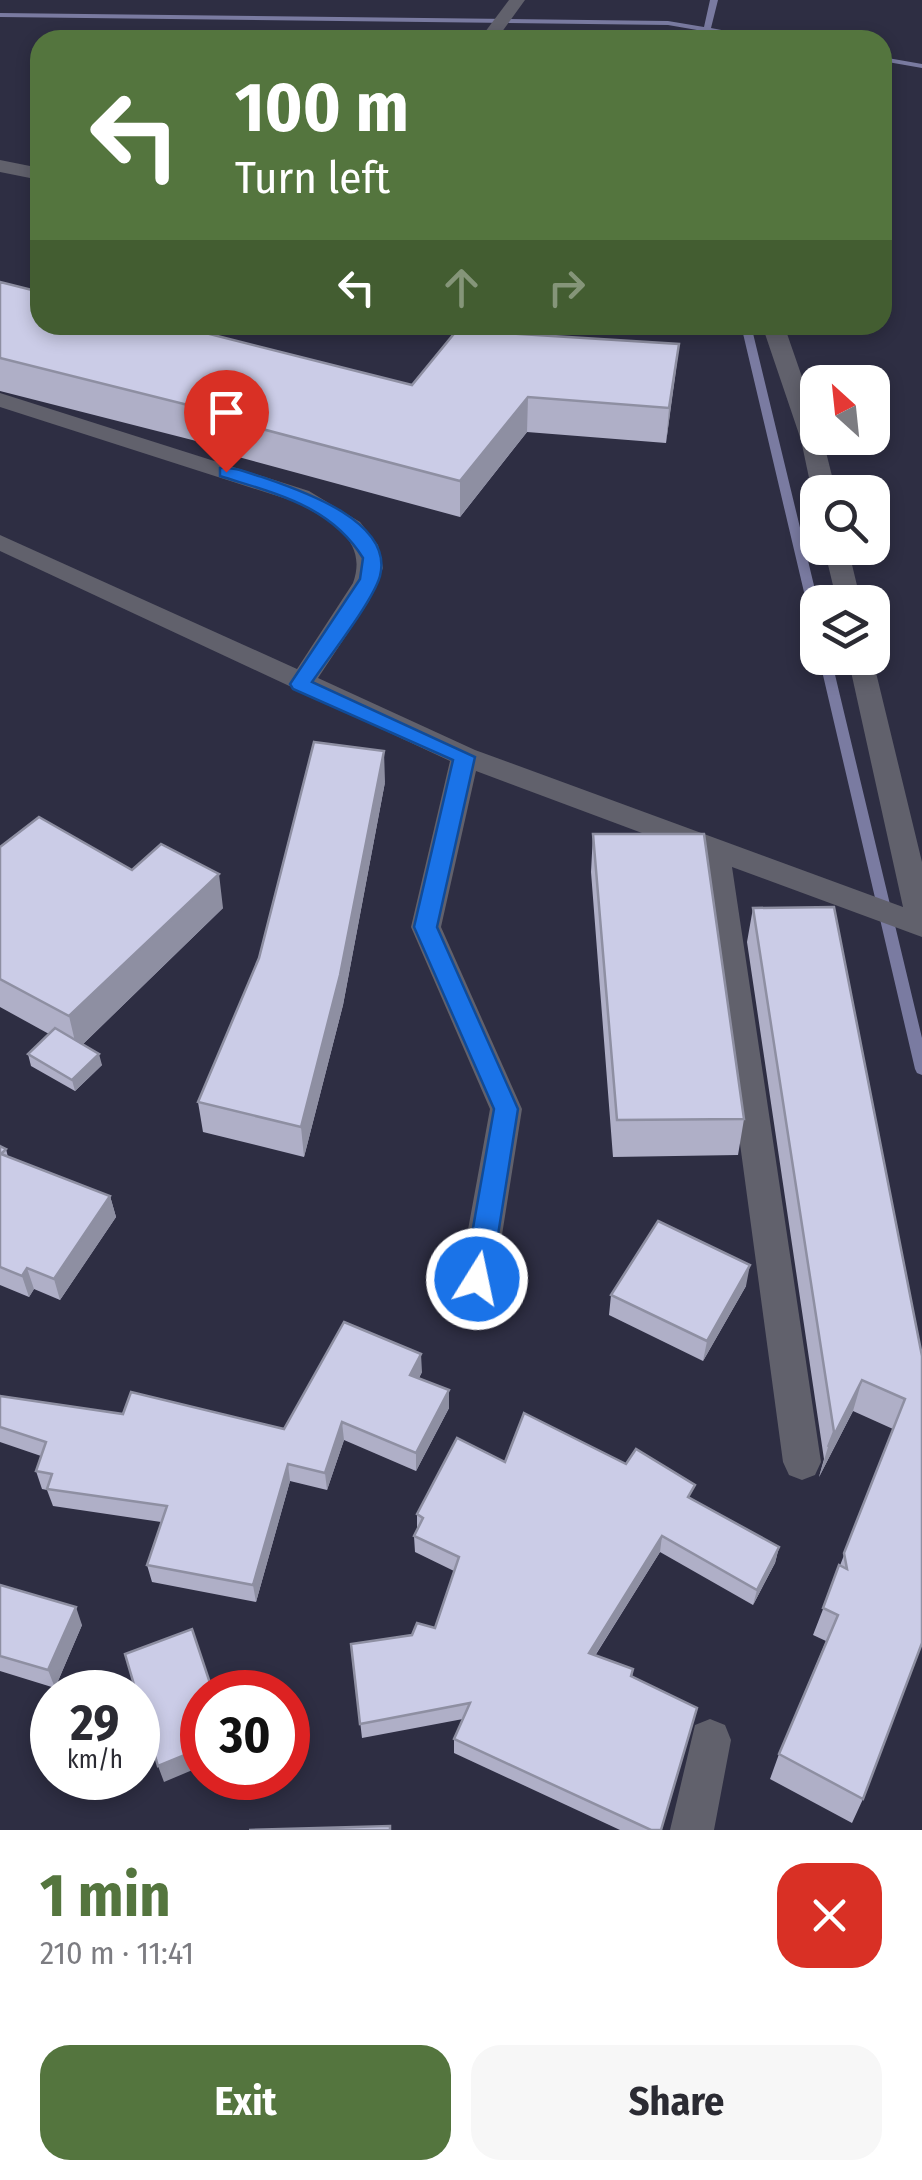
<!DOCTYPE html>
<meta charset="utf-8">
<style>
:root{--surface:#fff;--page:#f7f7f7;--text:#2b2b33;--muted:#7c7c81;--accent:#54753e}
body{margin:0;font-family:"Fira Sans Condensed",sans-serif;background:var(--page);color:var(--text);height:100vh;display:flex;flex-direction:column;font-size:38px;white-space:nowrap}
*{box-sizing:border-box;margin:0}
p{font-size:32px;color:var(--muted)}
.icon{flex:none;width:55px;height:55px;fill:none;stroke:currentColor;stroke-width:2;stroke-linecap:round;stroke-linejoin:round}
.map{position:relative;height:1830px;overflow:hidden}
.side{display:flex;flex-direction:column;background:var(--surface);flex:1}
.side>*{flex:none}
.top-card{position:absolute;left:30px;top:30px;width:862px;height:305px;border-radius:30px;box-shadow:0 5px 15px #0003;background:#54753e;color:#fff;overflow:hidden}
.needle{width:65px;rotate:333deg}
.fabs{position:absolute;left:800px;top:365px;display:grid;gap:20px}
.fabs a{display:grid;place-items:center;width:90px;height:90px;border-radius:20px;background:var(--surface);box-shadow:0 5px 15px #0003;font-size:50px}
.speed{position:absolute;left:30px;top:1670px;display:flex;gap:20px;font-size:50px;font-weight:700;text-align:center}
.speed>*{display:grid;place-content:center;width:130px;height:130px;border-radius:50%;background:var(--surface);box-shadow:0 5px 15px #0003;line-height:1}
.speed small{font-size:25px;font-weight:400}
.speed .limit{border:15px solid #d22;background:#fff;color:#111}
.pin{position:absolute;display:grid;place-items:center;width:85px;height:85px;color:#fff;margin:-102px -42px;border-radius:50% 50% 50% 0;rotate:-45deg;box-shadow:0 0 10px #0007}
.pin .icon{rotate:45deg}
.me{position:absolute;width:110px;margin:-55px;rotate:10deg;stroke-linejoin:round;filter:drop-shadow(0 0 8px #0008)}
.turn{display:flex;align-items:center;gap:35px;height:210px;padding:0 40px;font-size:45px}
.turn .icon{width:130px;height:130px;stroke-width:2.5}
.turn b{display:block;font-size:70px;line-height:85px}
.lanes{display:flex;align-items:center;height:95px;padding:0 40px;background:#0003;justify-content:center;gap:50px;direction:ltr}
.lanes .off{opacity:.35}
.round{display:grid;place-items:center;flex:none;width:105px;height:105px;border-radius:30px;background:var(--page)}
.headline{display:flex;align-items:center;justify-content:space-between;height:170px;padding:0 40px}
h1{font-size:60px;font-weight:700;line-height:75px;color:var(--accent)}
.cta{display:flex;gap:20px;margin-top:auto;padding:20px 40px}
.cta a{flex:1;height:115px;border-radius:30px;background:var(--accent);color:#fff;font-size:40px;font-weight:700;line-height:115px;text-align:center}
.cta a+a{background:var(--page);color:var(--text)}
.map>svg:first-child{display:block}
</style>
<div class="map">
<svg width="922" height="1830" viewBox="0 0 922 1830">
<rect width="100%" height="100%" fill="#2e2e43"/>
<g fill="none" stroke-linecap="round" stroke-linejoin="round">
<path fill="#7a7ba1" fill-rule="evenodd" d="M 710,0 L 718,0 L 711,28 L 773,40 L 755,40 L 668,25 L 0,17 L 0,13 L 668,21 L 704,27 Z
M 882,57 L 922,64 L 922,68 L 882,61 Z
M 741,325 L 751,325 L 818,602 L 818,630 L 812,626 Z
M 819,658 L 831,658 L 922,1038 L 922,1075 L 917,1073 L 915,1069 Z"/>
<path fill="#61616c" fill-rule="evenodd" d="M 509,0 L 525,0 L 496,40 L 479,40 Z
M 0,160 L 40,168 L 40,180 L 0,172 Z
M 762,325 L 784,325 L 818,423 L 818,438 L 823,440 L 836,492 L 818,492 L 818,497 L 812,492 L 801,440 Z
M 0,393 L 309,491 L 360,522 L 378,545 L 383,568 L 369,601 L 318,678 L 475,750 L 903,907 L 848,658 L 872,656 L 922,862 L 922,937 L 732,867 L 821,1462 L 815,1475 L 802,1480 L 789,1475 L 783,1462 L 701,855 L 476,771 L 441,927 L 522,1109 L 495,1279 L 490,1290 L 477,1294 L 464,1290 L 459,1279 L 490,1109 L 411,927 L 450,761 L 0,551 L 0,535 L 297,669 L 353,583 C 369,539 328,519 293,501 L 0,407 Z
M 824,548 L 848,548 L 861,602 L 837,602 Z
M 710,1719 L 725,1725 L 731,1740 L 714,1830 L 670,1830 L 695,1725 Z"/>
</g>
<path fill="#afafc7" d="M 0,282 L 412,385 L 679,344 L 666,443 L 527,432 L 460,517 L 209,449 L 208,444 L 0,391 Z
M 385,782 L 343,1005 L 304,1157 L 203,1132 L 198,1102 Z
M 593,834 L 744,1119 L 738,1155 L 613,1157 L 591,872 Z
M 0,847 L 132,870 L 223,908 L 83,1044 L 102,1065 L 75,1091 L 31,1066 L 28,1054 L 49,1034 L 0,1007 Z
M 753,908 L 922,1356 L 863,1799 L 852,1823 L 770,1779 L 779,1754 L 826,1641 L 813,1635 L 893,1429 L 853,1411 L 819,1477 L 824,1459 L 747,942 Z
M 0,1146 L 6,1149 L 8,1157 L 110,1196 L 116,1217 L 60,1300 L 34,1289 L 29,1297 L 0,1285 Z
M 746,1286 L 703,1361 L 609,1315 L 611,1295 Z
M 422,1372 L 419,1378 L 449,1390 L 449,1408 L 416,1471 L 344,1440 L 327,1490 L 290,1481 L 256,1602 L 152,1582 L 147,1565 L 161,1522 L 53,1506 L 47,1490 L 42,1489 L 36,1471 L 41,1456 L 0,1442 L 0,1396 L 123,1414 L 284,1429 Z
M 505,1462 L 692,1500 L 779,1547 L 775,1563 L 753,1605 L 660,1552 L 595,1656 L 633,1669 L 632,1677 L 661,1830 L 620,1830 L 454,1753 L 454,1739 L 463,1719 L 362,1738 L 351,1644 L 412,1635 L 435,1628 L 454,1571 L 415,1552 L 414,1536 L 417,1530 L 417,1514 Z
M 0,1585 L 82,1625 L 55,1688 L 0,1671 Z"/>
<path fill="#8e8fa2" d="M 679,344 L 675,378 L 666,443 L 669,408 Z
M 528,397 L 527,432 L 460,517 L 460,481 Z
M 384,751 L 385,782 L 343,1005 L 304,1157 L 301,1127 Z
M 219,874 L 223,908 L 77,1050 L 69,1016 Z
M 99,1054 L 102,1065 L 75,1091 L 72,1080 Z
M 110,1196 L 116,1217 L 60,1300 L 54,1279 Z
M 750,1265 L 746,1286 L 703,1361 L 707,1341 Z
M 27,1268 L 34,1289 L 29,1297 L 22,1276 Z
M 421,1354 L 422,1372 L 411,1393 L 410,1375 Z
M 862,1380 L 853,1411 L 819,1477 L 828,1447 Z
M 449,1390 L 449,1408 L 416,1471 L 416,1453 Z
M 342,1422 L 344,1440 L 327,1490 L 325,1473 Z
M 288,1464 L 290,1481 L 256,1602 L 253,1585 Z
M 662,1536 L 660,1552 L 587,1668 L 589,1653 Z
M 779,1547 L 775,1563 L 753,1605 L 757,1590 Z
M 76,1607 L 82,1625 L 55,1688 L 48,1670 Z
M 202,1748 L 202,1766 L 164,1782 L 158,1766 Z"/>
<path fill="#cbcce7" stroke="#8e8fa2" stroke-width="2.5" d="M 0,282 L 40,292 L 40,325 L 174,325 L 412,385 L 457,330 L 679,344 L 669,408 L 528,397 L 460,481 L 205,414 L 208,410 L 0,358 Z
M 314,742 L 384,751 L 340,975 L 301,1127 L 198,1102 L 259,958 Z
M 39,817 L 132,870 L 161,844 L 219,874 L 69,1016 L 0,979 L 0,847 Z
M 593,834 L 704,834 L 744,1119 L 617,1120 Z
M 834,907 L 922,1356 L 922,1643 L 863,1799 L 779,1754 L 838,1615 L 823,1608 L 839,1565 L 847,1569 L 844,1553 L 905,1399 L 862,1380 L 828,1447 L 834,1432 L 753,908 Z
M 55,1028 L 99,1054 L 72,1080 L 28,1054 Z
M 0,1146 L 6,1149 L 1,1154 L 110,1196 L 54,1279 L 27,1268 L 22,1276 L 0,1267 Z
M 658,1221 L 750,1265 L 707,1341 L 611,1295 Z
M 344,1322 L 421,1354 L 410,1375 L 449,1390 L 416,1453 L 342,1422 L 325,1473 L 288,1464 L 253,1585 L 147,1565 L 167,1506 L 47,1489 L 52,1474 L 36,1471 L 46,1442 L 0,1427 L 0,1396 L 123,1414 L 131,1392 L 284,1429 Z
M 524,1413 L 626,1464 L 636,1449 L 695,1485 L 688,1497 L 779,1547 L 757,1590 L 662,1536 L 589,1653 L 633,1669 L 631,1676 L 697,1708 L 661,1830 L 651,1830 L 454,1739 L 470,1703 L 360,1724 L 351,1644 L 412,1635 L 417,1623 L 435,1628 L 459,1557 L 414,1536 L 423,1518 L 417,1514 L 457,1438 L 505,1462 Z
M 0,1585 L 76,1607 L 48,1670 L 0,1656 Z
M 192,1629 L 213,1692 L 202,1692 L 202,1748 L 158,1766 L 125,1654 Z
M 390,1826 L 390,1830 L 249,1830 Z"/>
<path fill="#1a73e8" stroke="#114b97" stroke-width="2.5" d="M 220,468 C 234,466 251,474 265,478 C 303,491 394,522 380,576 C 373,601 329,657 312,682 L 475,757 L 437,927 L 518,1109 L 491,1279 L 487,1287 L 468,1287 L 464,1279 L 494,1109 L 414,927 L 453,760 L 293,689 L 290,684 L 360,579 L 363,558 C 330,505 276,494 220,476 Z"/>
</svg>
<div class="fabs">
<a><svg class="needle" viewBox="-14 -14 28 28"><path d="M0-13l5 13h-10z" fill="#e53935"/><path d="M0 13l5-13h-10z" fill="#7c7c81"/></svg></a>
<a><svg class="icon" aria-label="search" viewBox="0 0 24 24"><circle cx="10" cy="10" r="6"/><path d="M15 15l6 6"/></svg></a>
<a><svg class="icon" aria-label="layers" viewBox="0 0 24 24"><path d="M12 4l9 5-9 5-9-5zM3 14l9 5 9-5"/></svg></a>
</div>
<div class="speed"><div>29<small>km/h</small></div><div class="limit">30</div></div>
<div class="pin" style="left:226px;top:472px;background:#d93025"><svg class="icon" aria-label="arrive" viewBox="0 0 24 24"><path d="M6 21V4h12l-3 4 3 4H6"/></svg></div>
<svg class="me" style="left:477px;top:1279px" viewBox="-20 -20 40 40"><circle r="17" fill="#1a73e8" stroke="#fff" stroke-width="3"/><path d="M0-11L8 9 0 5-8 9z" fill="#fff"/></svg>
<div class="top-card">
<div class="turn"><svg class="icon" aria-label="left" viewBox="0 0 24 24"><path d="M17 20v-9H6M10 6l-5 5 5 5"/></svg><div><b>100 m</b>Turn left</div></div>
<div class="lanes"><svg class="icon" aria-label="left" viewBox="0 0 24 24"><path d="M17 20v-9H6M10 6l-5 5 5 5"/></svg><svg class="icon off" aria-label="ahead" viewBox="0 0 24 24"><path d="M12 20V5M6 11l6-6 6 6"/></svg><svg class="icon off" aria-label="right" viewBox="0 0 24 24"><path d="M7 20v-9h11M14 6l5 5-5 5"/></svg></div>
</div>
</div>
<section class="side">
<div class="headline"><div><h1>1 min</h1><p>210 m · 11:41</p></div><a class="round" style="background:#d93025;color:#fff"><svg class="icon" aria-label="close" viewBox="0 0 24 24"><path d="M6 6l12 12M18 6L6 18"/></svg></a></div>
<div class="cta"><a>Exit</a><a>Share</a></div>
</section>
